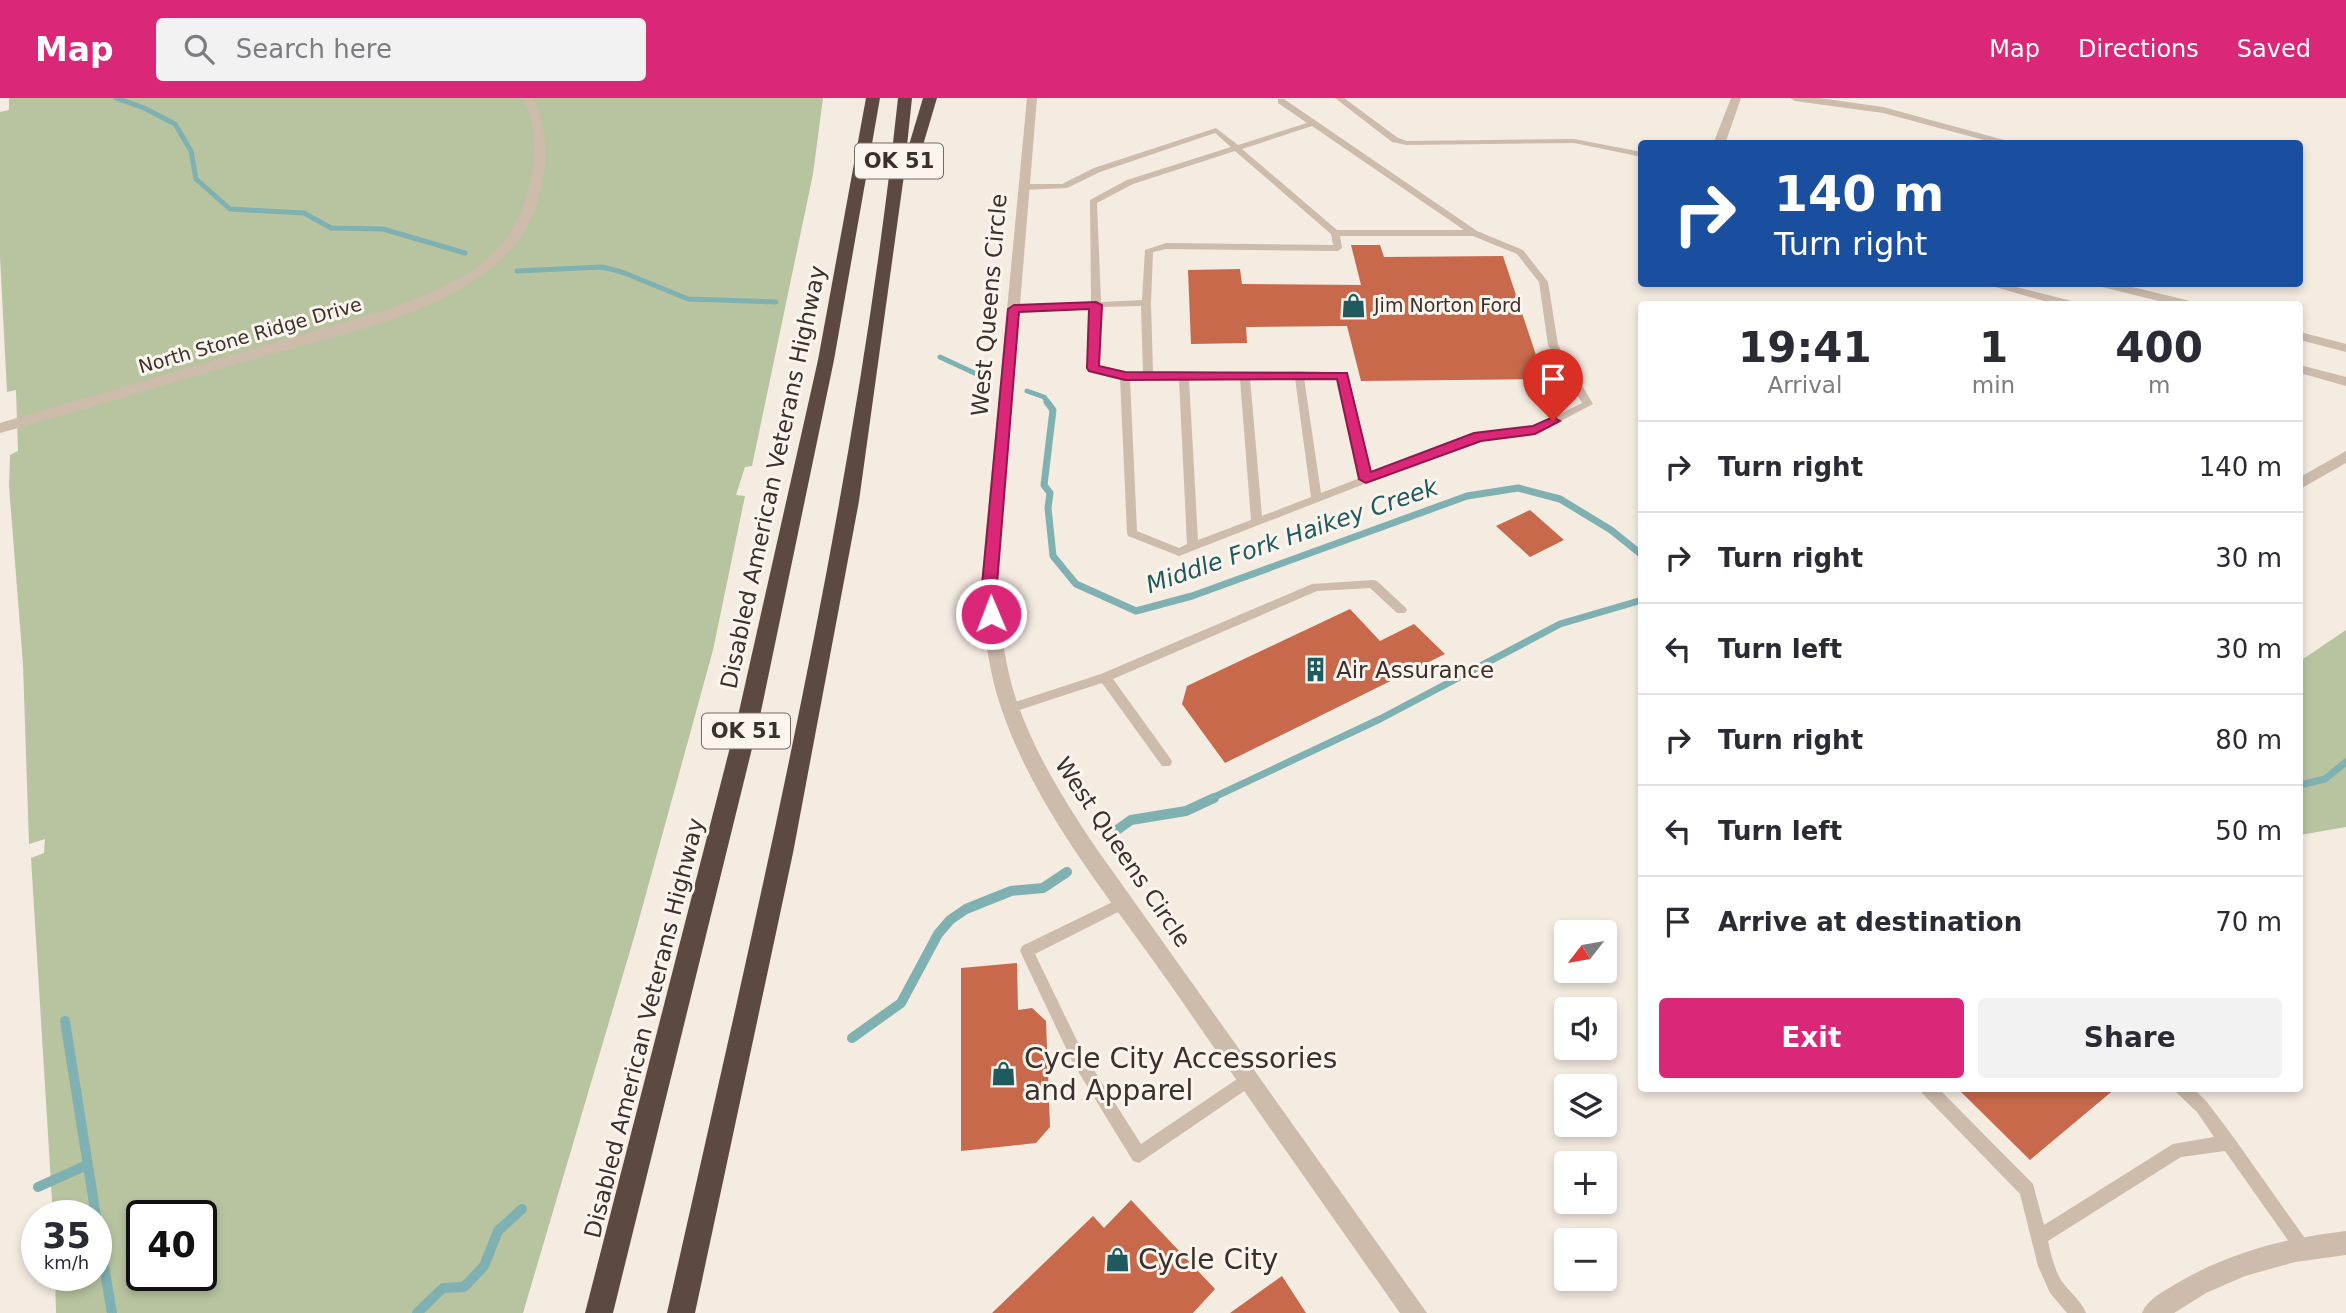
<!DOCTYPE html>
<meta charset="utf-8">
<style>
:root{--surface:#fff;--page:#f2f2f3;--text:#2b2b33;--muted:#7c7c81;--line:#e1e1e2;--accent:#db2777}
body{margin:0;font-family:"DejaVu Sans",sans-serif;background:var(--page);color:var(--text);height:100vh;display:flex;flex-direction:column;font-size:26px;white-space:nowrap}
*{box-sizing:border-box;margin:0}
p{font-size:23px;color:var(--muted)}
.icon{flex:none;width:38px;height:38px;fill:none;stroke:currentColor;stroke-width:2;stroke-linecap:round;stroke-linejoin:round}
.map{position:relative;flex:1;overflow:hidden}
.panel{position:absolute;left:1638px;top:203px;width:665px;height:791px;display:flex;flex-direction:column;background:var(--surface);border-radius:7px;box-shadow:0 4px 10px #0003}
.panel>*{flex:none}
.banner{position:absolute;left:1638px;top:42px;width:665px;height:147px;border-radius:7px;box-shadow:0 4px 10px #0003;background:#1a4fa0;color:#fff;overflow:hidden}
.needle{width:46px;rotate:239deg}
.tools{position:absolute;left:1554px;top:822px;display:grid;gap:14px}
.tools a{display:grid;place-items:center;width:63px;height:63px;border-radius:7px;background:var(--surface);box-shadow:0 4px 10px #0003;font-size:35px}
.speed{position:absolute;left:21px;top:1102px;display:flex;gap:14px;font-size:35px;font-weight:700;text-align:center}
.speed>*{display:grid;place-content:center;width:91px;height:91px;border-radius:50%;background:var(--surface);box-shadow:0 4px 10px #0003;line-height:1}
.speed small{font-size:18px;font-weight:400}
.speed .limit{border:4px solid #111;border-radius:10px;background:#fff;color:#111}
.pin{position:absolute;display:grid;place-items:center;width:60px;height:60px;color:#fff;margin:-72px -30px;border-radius:50% 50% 50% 0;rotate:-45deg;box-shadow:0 0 7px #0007}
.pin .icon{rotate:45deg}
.me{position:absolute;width:77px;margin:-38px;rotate:359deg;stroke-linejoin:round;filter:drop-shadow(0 0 5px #0008)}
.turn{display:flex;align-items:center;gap:24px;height:147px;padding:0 21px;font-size:32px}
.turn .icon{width:91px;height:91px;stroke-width:2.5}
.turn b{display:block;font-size:49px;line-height:60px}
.eta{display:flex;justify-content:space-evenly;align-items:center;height:119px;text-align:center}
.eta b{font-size:42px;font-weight:700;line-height:49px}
.action{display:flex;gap:14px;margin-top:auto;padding:14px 21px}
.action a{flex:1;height:80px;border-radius:7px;background:var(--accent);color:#fff;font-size:28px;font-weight:700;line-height:80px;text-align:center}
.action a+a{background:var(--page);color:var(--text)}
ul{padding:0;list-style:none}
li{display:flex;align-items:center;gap:21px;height:91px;padding:0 21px;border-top:2px solid var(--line)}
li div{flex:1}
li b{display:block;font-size:26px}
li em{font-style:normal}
header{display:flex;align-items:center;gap:42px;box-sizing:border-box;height:98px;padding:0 35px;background:var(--accent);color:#fff}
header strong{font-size:33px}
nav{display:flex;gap:38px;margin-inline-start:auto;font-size:24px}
.search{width:490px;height:63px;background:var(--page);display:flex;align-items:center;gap:18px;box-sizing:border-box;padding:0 24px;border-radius:7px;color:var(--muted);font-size:26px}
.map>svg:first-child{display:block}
</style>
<header>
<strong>Map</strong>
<div class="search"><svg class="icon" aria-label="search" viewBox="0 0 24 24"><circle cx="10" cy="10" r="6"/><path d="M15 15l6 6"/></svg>Search here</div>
<nav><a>Map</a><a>Directions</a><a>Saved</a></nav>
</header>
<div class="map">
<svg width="2346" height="1215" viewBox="0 0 2346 1215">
<rect width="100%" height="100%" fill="#f4ebe1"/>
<path fill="#b8c4a0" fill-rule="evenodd" d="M 9,0 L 823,0 L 813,76 L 752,368 L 745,369 L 736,397 L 745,398 L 713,552 L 635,836 L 523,1215 L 56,1215 L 55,1178 L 96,1178 L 96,1118 L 53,1118 L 31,760 L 44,755 L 45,741 L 29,746 L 23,566 L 9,388 L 10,357 L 18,353 L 16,292 L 7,294 L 0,159 L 0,14 L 9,12 ZM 142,1118 L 201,1118 L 201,1178 L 142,1178 Z
M 2346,532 L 2346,729 L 2300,737 L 2300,563 Z"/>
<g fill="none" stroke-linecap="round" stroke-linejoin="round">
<path stroke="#7fb0b2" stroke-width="5" d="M 116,0 L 144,10 L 175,26 L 191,53 L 196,81 L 230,111 L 304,115 L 331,130 L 383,131 L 465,155
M 517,173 L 602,169 L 622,174 L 688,201 L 776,204
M 940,259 L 983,279
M 1027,293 L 1044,299 L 1049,306"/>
<path stroke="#7fb0b2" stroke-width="7" d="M 1047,304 L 1053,312 L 1044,387 L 1050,395 L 1048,410 L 1053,458 L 1076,486 L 1136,513 L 1192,498 L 1467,398 L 1518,390 L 1560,401 L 1611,432 L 1642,457
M 2300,687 L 2325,681 L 2346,664
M 1210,701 L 1380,621 L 1560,526 L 1642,502"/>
<path stroke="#7fb0b2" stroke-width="10" d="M 1117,732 L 1131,722 L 1186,713 L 1214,700
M 65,923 L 96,1118
M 852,940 L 901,905 L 938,836 L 950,822 L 966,811 L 1011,793 L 1043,790 L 1067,774
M 38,1089 L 87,1067
M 96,1122 L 112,1215
M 417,1215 L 443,1190 L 464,1189 L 484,1168 L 498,1133 L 522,1111"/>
</g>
<path fill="#c8694b" d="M 1351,147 L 1380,147 L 1384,159 L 1503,158 L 1544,281 L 1361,283 L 1347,228 L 1246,229 L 1247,245 L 1191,246 L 1188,172 L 1240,171 L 1242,186 L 1361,187 Z
M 1530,412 L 1564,442 L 1530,459 L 1496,428 Z
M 1350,511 L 1380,543 L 1414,526 L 1445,556 L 1225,665 L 1182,606 L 1187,588 Z
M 1017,865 L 1018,912 L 1032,910 L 1046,923 L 1050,1029 L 1036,1045 L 961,1053 L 961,870 Z
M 1957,990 L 2116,990 L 2030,1062 Z
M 1131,1102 L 1215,1191 L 1193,1215 L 992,1215 L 1093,1118 L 1104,1130 Z
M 1282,1178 L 1306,1215 L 1230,1215 Z"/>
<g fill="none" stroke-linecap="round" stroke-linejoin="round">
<path fill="#cdbbac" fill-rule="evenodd" d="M 1335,0 L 1344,0 L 1398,40 L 1407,43 L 1574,41 L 1642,54 L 1642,59 L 1574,45 L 1407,47 L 1392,44 Z
M 1278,1 L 1284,1 L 1477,133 L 1523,152 L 1548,184 L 1558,247 L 1593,306 L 1540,334 L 1480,341 L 1179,458 L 1128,438 L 1127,435 L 1120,280 L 1090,272 L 1088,270 L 1091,210 L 1014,213 L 1009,210 L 1014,207 L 1091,204 L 1090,102 L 1127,82 L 1231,49 L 1215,35 L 1100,74 L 1067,90 L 1024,92 L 1020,89 L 1024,86 L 1062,86 L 1094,70 L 1216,30 L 1238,47 L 1307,25 L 1278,5 ZM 1312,28 L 1464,132 L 1337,132 L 1242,51 ZM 1235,53 L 1331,136 L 1333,147 L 1166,145 L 1145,152 L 1142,202 L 1101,204 L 1097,105 L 1133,86 ZM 1340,138 L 1473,138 L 1517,156 L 1539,184 L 1548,247 L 1582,305 L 1534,329 L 1475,336 L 1370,376 L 1346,275 L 1299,273 L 1153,275 L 1151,205 L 1153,154 L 1166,151 L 1338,153 L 1342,150 ZM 1141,208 L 1143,275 L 1125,275 L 1098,268 L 1101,209 ZM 1250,280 L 1295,280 L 1311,399 L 1262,418 ZM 1304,280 L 1339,280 L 1360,380 L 1321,395 ZM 1130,281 L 1179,281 L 1187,446 L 1179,450 L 1137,433 ZM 1189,281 L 1240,281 L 1251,422 L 1198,442 Z
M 1373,482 L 1377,483 L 1405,509 L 1407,512 L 1405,515 L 1397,515 L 1370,490 L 1317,493 L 1113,581 L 1170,660 L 1172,664 L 1170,668 L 1162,668 L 1102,585 L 1010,615 L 1006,613 L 1004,610 L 1006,607 L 1101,576 L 1312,486 Z
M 1125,798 L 1130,800 L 1132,804 L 1130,808 L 1035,856 L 1083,955 L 1141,1046 L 1243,977 L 1248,975 L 1253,977 L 1256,982 L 1253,987 L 1139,1065 L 1133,1063 L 1073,965 L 1020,853 L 1022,848 Z
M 1920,990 L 1938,990 L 2033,1086 L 2044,1127 L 2173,1046 L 2214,1039 L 2197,1014 L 2177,995 L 2175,990 L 2193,990 L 2207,1004 L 2234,1040 L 2311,1149 L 2309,1155 L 2303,1157 L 2297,1155 L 2225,1053 L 2181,1059 L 2048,1143 C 2051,1157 2054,1170 2061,1182 C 2069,1194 2081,1202 2086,1215 L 2067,1215 L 2050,1195 L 2038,1168 L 2020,1096 L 1922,995 Z"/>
<path fill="#cdbbac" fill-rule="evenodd" d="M 523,0 L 533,0 C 558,50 544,123 502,161 C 438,220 326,240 244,264 C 163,287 82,313 0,335 L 0,325 L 392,210 C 462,183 512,163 530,84 C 537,54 536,27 523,0 Z
M 1731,0 L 1741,0 L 1725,46 L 1713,46 Z
M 1790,0 L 1819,0 L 1883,9 L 2019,46 L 1999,46 L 1883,15 L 1795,3 Z
M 1985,186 L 2004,186 L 2072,203 L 2074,206 L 2054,206 Z
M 2101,186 L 2120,186 L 2190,203 L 2192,206 L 2171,206 L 2102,189 Z
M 2300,234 L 2346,246 L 2346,254 L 2300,242 Z
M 2300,267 L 2346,279 L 2346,288 L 2300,275 Z
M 2346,353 L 2346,365 L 2300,391 L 2300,379 Z
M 2346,1133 L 2346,1157 L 2295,1164 L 2245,1178 L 2206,1195 L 2174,1215 L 2142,1215 C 2147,1202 2162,1194 2174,1187 C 2227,1155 2285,1140 2346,1133 Z"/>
<path fill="#cdbbac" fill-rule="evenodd" d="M 1027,0 L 1037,0 L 996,498 C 1001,532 1005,566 1015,598 C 1033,653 1064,702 1096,750 L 1427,1215 L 1400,1215 C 1326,1110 1252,1005 1179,899 C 1114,804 1031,710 997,597 C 988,565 984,531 980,498 Z"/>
<path fill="#5c4a42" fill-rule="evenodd" d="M 866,0 L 880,0 L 834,262 L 760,618 L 613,1215 L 585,1215 L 738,618 L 818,262 Z
M 898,0 L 912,0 L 906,57 L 923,0 L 937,0 L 915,74 L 913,77 L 904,77 L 859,403 L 793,755 L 695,1215 L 667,1215 C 757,813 854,411 898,0 Z"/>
</g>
<path fill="#db2777" stroke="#8e194d" stroke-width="2" d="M 1096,204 L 1102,207 L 1099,268 L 1125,274 L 1347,275 L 1371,374 L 1474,335 L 1533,328 L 1553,319 L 1560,323 L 1535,336 L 1481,343 L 1366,385 L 1359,381 L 1337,281 L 1125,282 L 1089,273 L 1087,270 L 1089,211 L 1019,214 L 996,498 L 998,516 L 991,522 L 986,520 L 981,498 L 1008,211 L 1014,207 Z"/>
<defs>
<symbol id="shop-bare" viewBox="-9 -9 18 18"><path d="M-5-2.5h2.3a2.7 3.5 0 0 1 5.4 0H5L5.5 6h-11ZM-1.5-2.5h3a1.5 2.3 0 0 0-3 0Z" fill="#1f5a5e" stroke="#fbf5ee" stroke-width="2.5" paint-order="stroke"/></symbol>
<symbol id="building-bare" viewBox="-9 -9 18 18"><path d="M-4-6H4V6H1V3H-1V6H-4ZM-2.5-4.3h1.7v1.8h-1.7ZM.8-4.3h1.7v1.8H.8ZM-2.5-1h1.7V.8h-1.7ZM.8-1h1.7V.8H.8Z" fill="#1f5a5e" stroke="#fbf5ee" stroke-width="2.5" paint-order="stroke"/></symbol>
</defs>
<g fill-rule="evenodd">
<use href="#shop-bare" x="1336" y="190" width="35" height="35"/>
<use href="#building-bare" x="1298" y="554" width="35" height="35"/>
<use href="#shop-bare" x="986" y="958" width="35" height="35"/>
<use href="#shop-bare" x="1100" y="1144" width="35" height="35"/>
</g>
<g text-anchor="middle" stroke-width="6" stroke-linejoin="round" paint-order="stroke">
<g font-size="19" fill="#3b302b" stroke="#fbf5ee" text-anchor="start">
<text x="1374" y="214">Jim Norton Ford</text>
</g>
<g font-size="19" fill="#3b302b" stroke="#fbf5ee">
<text transform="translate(250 237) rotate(-16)" y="7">North Stone Ridge Drive</text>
</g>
<g fill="#fbf5ee" stroke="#756b66" stroke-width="2">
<rect x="855" y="45.5" width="88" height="35" rx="5"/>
<rect x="702" y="615.5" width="88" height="35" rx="5"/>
</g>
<g font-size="21" font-weight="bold" fill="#3b302b">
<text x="899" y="70">OK 51</text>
<text x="746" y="640">OK 51</text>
</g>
<g font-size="23" fill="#3b302b" stroke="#fbf5ee">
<text transform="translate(989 207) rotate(-85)" y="8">West Queens Circle</text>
<text transform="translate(773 379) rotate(-78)" y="8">Disabled American Veterans Highway</text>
<text transform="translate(1123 754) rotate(56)" y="8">West Queens Circle</text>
<text transform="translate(644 930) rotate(-76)" y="8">Disabled American Veterans Highway</text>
</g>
<g font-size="23" fill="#3b302b" stroke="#fbf5ee" text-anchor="start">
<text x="1336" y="580">Air Assurance</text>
</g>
<g font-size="24" font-style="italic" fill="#1f5a5e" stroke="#fbf5ee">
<text transform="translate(1292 438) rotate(-19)" y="8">Middle Fork Haikey Creek</text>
</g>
<g font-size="28" fill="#3b302b" stroke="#fbf5ee" text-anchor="start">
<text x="1024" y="970">Cycle City Accessories<tspan x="1024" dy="32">and Apparel</tspan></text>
<text x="1138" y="1171">Cycle City</text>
</g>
</g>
</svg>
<div class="tools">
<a><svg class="needle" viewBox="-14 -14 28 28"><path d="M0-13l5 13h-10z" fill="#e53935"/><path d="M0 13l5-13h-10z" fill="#7c7c81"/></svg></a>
<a><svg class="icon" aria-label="sound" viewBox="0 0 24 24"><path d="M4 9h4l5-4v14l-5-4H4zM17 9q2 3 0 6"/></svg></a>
<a><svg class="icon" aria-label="layers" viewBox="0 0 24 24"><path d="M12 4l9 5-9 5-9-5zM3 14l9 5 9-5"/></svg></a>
<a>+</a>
<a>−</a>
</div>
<div class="speed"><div>35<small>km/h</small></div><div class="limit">40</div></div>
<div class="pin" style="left:1553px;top:323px;background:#d93025"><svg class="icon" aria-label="arrive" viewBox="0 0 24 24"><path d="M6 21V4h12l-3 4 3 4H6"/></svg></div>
<svg class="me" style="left:991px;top:516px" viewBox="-20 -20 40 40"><circle r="17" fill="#db2777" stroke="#fff" stroke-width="3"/><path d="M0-11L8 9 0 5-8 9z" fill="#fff"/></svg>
<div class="banner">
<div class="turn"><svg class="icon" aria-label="right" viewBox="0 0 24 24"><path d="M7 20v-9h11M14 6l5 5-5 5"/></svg><div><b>140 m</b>Turn right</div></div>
</div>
<section class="panel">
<div class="eta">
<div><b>19:41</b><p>Arrival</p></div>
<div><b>1</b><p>min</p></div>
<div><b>400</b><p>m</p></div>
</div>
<ul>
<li><svg class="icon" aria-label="right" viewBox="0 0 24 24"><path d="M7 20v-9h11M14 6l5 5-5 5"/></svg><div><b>Turn right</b></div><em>140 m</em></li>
<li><svg class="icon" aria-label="right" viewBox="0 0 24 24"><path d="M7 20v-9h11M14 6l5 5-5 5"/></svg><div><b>Turn right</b></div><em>30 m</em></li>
<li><svg class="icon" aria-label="left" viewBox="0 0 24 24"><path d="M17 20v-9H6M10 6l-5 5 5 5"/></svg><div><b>Turn left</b></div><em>30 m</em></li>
<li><svg class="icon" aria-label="right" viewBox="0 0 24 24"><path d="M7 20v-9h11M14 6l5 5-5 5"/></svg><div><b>Turn right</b></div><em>80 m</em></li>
<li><svg class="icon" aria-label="left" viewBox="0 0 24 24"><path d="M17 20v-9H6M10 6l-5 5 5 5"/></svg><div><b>Turn left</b></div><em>50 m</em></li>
<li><svg class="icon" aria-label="arrive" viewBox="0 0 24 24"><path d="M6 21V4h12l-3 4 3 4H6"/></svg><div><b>Arrive at destination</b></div><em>70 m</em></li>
</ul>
<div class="action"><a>Exit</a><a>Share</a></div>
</section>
</div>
